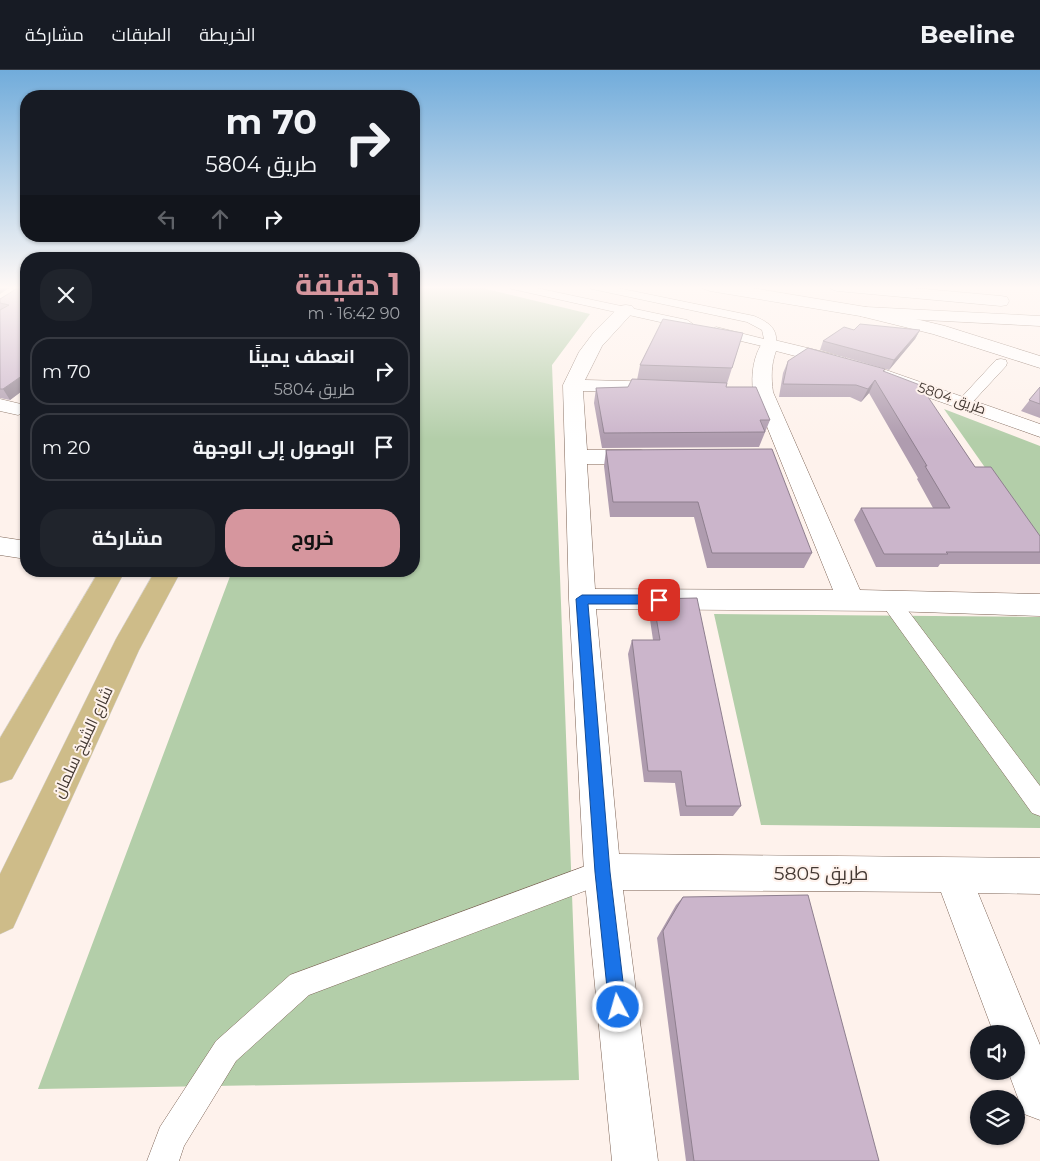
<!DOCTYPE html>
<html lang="ar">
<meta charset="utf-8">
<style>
:root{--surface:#171b24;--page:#20242c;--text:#f1f3f6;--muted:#9ea1a6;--line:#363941;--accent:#d6969e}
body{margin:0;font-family:Montserrat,Cairo,sans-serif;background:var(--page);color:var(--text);direction:rtl;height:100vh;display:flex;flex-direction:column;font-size:19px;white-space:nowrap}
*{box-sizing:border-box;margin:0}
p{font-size:16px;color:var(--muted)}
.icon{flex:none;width:28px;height:28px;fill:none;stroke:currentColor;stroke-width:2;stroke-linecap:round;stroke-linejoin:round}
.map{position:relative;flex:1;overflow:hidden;direction:ltr}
.side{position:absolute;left:20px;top:182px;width:400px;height:325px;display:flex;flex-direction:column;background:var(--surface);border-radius:20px;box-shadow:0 1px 4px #0004;direction:rtl}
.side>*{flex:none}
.top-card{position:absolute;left:20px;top:20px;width:400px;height:152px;border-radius:20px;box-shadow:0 1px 4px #0004;direction:rtl;background:#171b24;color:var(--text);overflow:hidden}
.tools{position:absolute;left:970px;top:955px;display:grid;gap:10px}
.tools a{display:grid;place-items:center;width:55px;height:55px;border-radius:50%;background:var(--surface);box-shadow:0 1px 4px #0004;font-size:25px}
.pin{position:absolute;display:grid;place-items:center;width:42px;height:42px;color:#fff;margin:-21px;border-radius:10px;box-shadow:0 2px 8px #0006}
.me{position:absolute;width:55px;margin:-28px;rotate:354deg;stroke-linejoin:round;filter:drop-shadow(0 0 4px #0008)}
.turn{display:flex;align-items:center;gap:18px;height:105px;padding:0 20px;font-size:22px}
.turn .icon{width:65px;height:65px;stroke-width:2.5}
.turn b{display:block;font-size:35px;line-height:42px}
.lanes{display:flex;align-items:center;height:48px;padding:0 20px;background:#0003;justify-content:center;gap:25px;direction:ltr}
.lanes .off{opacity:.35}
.round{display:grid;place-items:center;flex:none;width:52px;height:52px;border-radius:20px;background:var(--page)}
.overview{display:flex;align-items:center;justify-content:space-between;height:85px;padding:0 20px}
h1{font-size:30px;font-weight:700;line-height:38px;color:var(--accent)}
.primary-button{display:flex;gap:10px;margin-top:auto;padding:10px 20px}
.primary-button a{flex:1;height:58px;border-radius:20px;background:var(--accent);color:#111;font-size:20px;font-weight:700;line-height:58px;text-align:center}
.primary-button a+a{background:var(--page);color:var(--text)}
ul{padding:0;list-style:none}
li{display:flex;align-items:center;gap:15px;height:68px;margin:0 10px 8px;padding:0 10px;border:2px solid var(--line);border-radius:20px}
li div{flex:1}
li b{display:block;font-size:19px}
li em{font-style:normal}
header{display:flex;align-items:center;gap:30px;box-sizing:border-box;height:70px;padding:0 25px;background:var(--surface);border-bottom:1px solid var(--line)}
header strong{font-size:24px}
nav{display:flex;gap:28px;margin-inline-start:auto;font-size:18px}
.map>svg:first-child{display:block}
</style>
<header>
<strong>Beeline</strong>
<nav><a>الخريطة</a><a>الطبقات</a><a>مشاركة</a></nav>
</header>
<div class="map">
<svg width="1040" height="1091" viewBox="0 0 1040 1091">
<rect width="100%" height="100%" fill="#fef2ec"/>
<path fill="#b3cea9" d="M 414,216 L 474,216 L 590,244 L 552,295 L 579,1010 L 38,1019 L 232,501 L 414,501 Z
M 944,339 L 1040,376 L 1040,476 Z
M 714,544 L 1040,547 L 1040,758 L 761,755 Z"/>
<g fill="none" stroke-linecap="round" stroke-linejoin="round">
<defs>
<path id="service" d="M 506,216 L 527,216 L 687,250 L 693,254 L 687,258 L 512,219 Z
M 586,216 L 608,216 L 754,246 C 768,252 778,258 776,274 L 770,278 L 712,264 L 710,261 L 716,257 L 764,269 L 762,260 L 747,252 L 592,219 Z
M 1001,289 L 1006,290 L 1007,293 L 1006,296 L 969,336 L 959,336 L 957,333 L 959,330 L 996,290 Z
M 890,524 L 897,526 L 1040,716 L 1040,746 L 1032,743 L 883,536 L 881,531 L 883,526 Z
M 602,790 L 611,793 L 614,802 L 611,811 L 309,925 L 236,991 L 184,1076 L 179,1091 L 147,1091 L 160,1057 L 216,971 L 290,905 Z"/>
<path id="minor" d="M 11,216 L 26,216 L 26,222 L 13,219 Z
M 626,235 L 632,236 L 635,240 L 602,276 L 585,310 L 666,312 L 673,314 L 676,318 L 673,322 L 666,324 L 583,321 L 587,380 L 641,380 L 649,382 L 652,387 L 649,392 L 641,394 L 587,394 L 595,519 L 833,520 L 753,322 C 751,304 753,286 764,270 L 770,269 L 845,287 L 847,291 L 845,295 L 838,297 L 776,281 C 771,295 771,307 773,322 L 860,520 L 1040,524 L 1040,546 L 890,541 L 596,539 L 619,784 L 1040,788 L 1040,824 L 978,823 L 1040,975 L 1040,1050 L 1024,1044 L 1008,1001 L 1016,1001 L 1016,964 L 994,964 L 941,822 L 623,820 L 658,1091 L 612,1091 L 584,802 L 569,529 L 563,315 L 579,282 L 594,262 L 620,236 Z
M 886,300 L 1040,354 L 1040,367 L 879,310 L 876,306 L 879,302 Z
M 0,329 L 25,335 L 26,342 L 18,345 L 0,341 Z
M 0,467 L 26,471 L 26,489 L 0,485 Z"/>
<path id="tertiary" d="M 866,237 L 945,256 L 1040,286 L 1040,298 L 933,264 L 860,246 L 857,242 L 860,238 Z"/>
<path id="secondary" d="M 702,216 L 740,216 L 866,237 L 1040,246 L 1040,256 L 866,247 L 710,221 L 704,219 Z
M 829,216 L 891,216 L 1001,226 L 1007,227 L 1009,231 L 1007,235 L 1001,236 L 837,221 L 831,219 Z"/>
<path id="primary" d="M 99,501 L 125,501 L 12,709 L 0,713 L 0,668 Z
M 155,501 L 181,501 L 139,580 L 13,858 L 0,864 L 0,804 L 116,569 Z"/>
</defs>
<use href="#service" stroke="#7d6456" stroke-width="1"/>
<use href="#minor" stroke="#7d6456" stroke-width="1"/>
<use href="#tertiary" stroke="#7d6456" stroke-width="1"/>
<use href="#secondary" stroke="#7d6456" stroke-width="1"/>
<use href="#primary" stroke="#d6d3d2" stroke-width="1"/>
<use href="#service" fill="#fff" fill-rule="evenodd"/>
<use href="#minor" fill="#fff" fill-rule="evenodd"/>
<use href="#tertiary" fill="#fff" fill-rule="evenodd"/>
<use href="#secondary" fill="#fff" fill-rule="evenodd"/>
<use href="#primary" fill="#cebc89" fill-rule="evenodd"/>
</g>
<path fill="#af9caf" d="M 26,216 L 26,318 L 10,330 L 0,328 L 0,229 Z
M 854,260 L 920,260 L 915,269 L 889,300 L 820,280 L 823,271 Z
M 743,263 L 726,317 L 770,350 L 759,377 L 602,378 L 594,333 L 596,318 L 628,317 L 637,310 L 640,295 Z
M 788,291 L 885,299 L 884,301 L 1040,466 L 1040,494 L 940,494 L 938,497 L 876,497 L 854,450 L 861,438 L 933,438 L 917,409 L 918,408 L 869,323 L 861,332 L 850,327 L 779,327 L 783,303 Z
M 1040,317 L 1040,348 L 1021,341 Z
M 606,380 L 812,483 L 804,498 L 707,498 L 694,447 L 610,447 L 604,396 Z
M 653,529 L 741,736 L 733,746 L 680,746 L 675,713 L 644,712 L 628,584 L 632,570 L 653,570 L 649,543 Z
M 683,827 L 879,1091 L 686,1091 L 657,868 L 676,835 Z"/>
<path fill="#8e7f8e" d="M 0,216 L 12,216 L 0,224 Z
M 920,260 L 915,269 L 889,300 L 894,290 Z
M 26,303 L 26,318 L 10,330 L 3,319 Z
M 875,310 L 869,323 L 861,332 L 868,319 Z"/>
<path fill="#cbb5cb" stroke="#8e7f8e" d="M 21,216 L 26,216 L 26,288 L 23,290 L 26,291 L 26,303 L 3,319 L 0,319 L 0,240 L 9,235 L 0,233 L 0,229 Z
M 663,249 L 743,263 L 732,298 L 640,295 Z
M 860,254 L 920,260 L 894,290 L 823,271 L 844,257 L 854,260 Z
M 808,278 L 885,299 L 883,301 L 920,315 L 975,397 L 991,397 L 1040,466 L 1040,482 L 946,482 L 948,484 L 884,484 L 861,438 L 950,438 L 925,396 L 927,396 L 875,310 L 868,319 L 856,315 L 783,314 L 788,291 Z
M 632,309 L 727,313 L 726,317 L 756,317 L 770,350 L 760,350 L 765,362 L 604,363 L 596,318 L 628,317 Z
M 1040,317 L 1040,334 L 1029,330 Z
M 772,379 L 812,483 L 712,483 L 698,432 L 613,432 L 606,380 Z
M 697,528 L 741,736 L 686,736 L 681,701 L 648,701 L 632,570 L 660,570 L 653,529 Z
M 808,825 L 879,1091 L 694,1091 L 663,861 L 683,827 Z"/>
<linearGradient id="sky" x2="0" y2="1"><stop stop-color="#71acdb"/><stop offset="0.59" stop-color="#fff9f6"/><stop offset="1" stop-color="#fff9f6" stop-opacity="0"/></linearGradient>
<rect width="1040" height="369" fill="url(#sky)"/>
<path fill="#1a73e8" stroke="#114b97" d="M 582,525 L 659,525 L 664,530 L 659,534 L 588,534 L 610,802 L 626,937 L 623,943 L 618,945 L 612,943 L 609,937 L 595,802 L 576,529 Z"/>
<g text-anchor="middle" stroke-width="4" stroke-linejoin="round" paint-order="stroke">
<g font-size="14" fill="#443933" stroke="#fef2ec">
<text transform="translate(952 328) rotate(19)" y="5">طريق 5804</text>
</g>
<g font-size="16" fill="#443933" stroke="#fef2ec">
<text transform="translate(82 672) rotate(-65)" y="6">شارع الشيخ سلمان</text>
</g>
<g font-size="19" fill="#443933" stroke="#fef2ec">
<text x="821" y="810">طريق 5805</text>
</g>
</g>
</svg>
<div class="tools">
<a><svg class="icon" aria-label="sound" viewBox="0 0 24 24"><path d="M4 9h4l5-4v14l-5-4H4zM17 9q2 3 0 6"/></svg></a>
<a><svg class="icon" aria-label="layers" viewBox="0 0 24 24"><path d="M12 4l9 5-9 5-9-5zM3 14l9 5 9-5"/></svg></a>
</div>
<div class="pin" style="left:659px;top:530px;background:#d93025"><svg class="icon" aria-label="arrive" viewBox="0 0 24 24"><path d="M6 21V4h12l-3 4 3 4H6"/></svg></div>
<svg class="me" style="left:618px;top:937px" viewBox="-20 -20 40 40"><circle r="17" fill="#1a73e8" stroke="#fff" stroke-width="3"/><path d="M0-11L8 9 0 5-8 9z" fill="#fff"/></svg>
<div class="top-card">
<div class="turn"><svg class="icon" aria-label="right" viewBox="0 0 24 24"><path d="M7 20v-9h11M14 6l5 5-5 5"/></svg><div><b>70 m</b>طريق 5804</div></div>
<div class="lanes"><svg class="icon off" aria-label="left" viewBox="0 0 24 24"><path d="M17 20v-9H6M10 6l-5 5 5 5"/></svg><svg class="icon off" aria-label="ahead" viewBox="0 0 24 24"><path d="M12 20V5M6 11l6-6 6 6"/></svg><svg class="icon" aria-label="right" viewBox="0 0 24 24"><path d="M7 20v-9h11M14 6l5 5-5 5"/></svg></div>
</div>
<section class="side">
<div class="overview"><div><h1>1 دقيقة</h1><p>90 m · 16:42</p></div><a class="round"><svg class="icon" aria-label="close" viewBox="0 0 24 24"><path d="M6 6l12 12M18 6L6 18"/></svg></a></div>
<ul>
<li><svg class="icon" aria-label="right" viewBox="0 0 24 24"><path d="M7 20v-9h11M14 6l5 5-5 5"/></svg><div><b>انعطف يمينًا</b><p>طريق 5804</p></div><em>70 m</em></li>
<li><svg class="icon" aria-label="arrive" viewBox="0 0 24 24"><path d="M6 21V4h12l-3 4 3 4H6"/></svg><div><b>الوصول إلى الوجهة</b></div><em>20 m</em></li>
</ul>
<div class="primary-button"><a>خروج</a><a>مشاركة</a></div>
</section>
</div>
